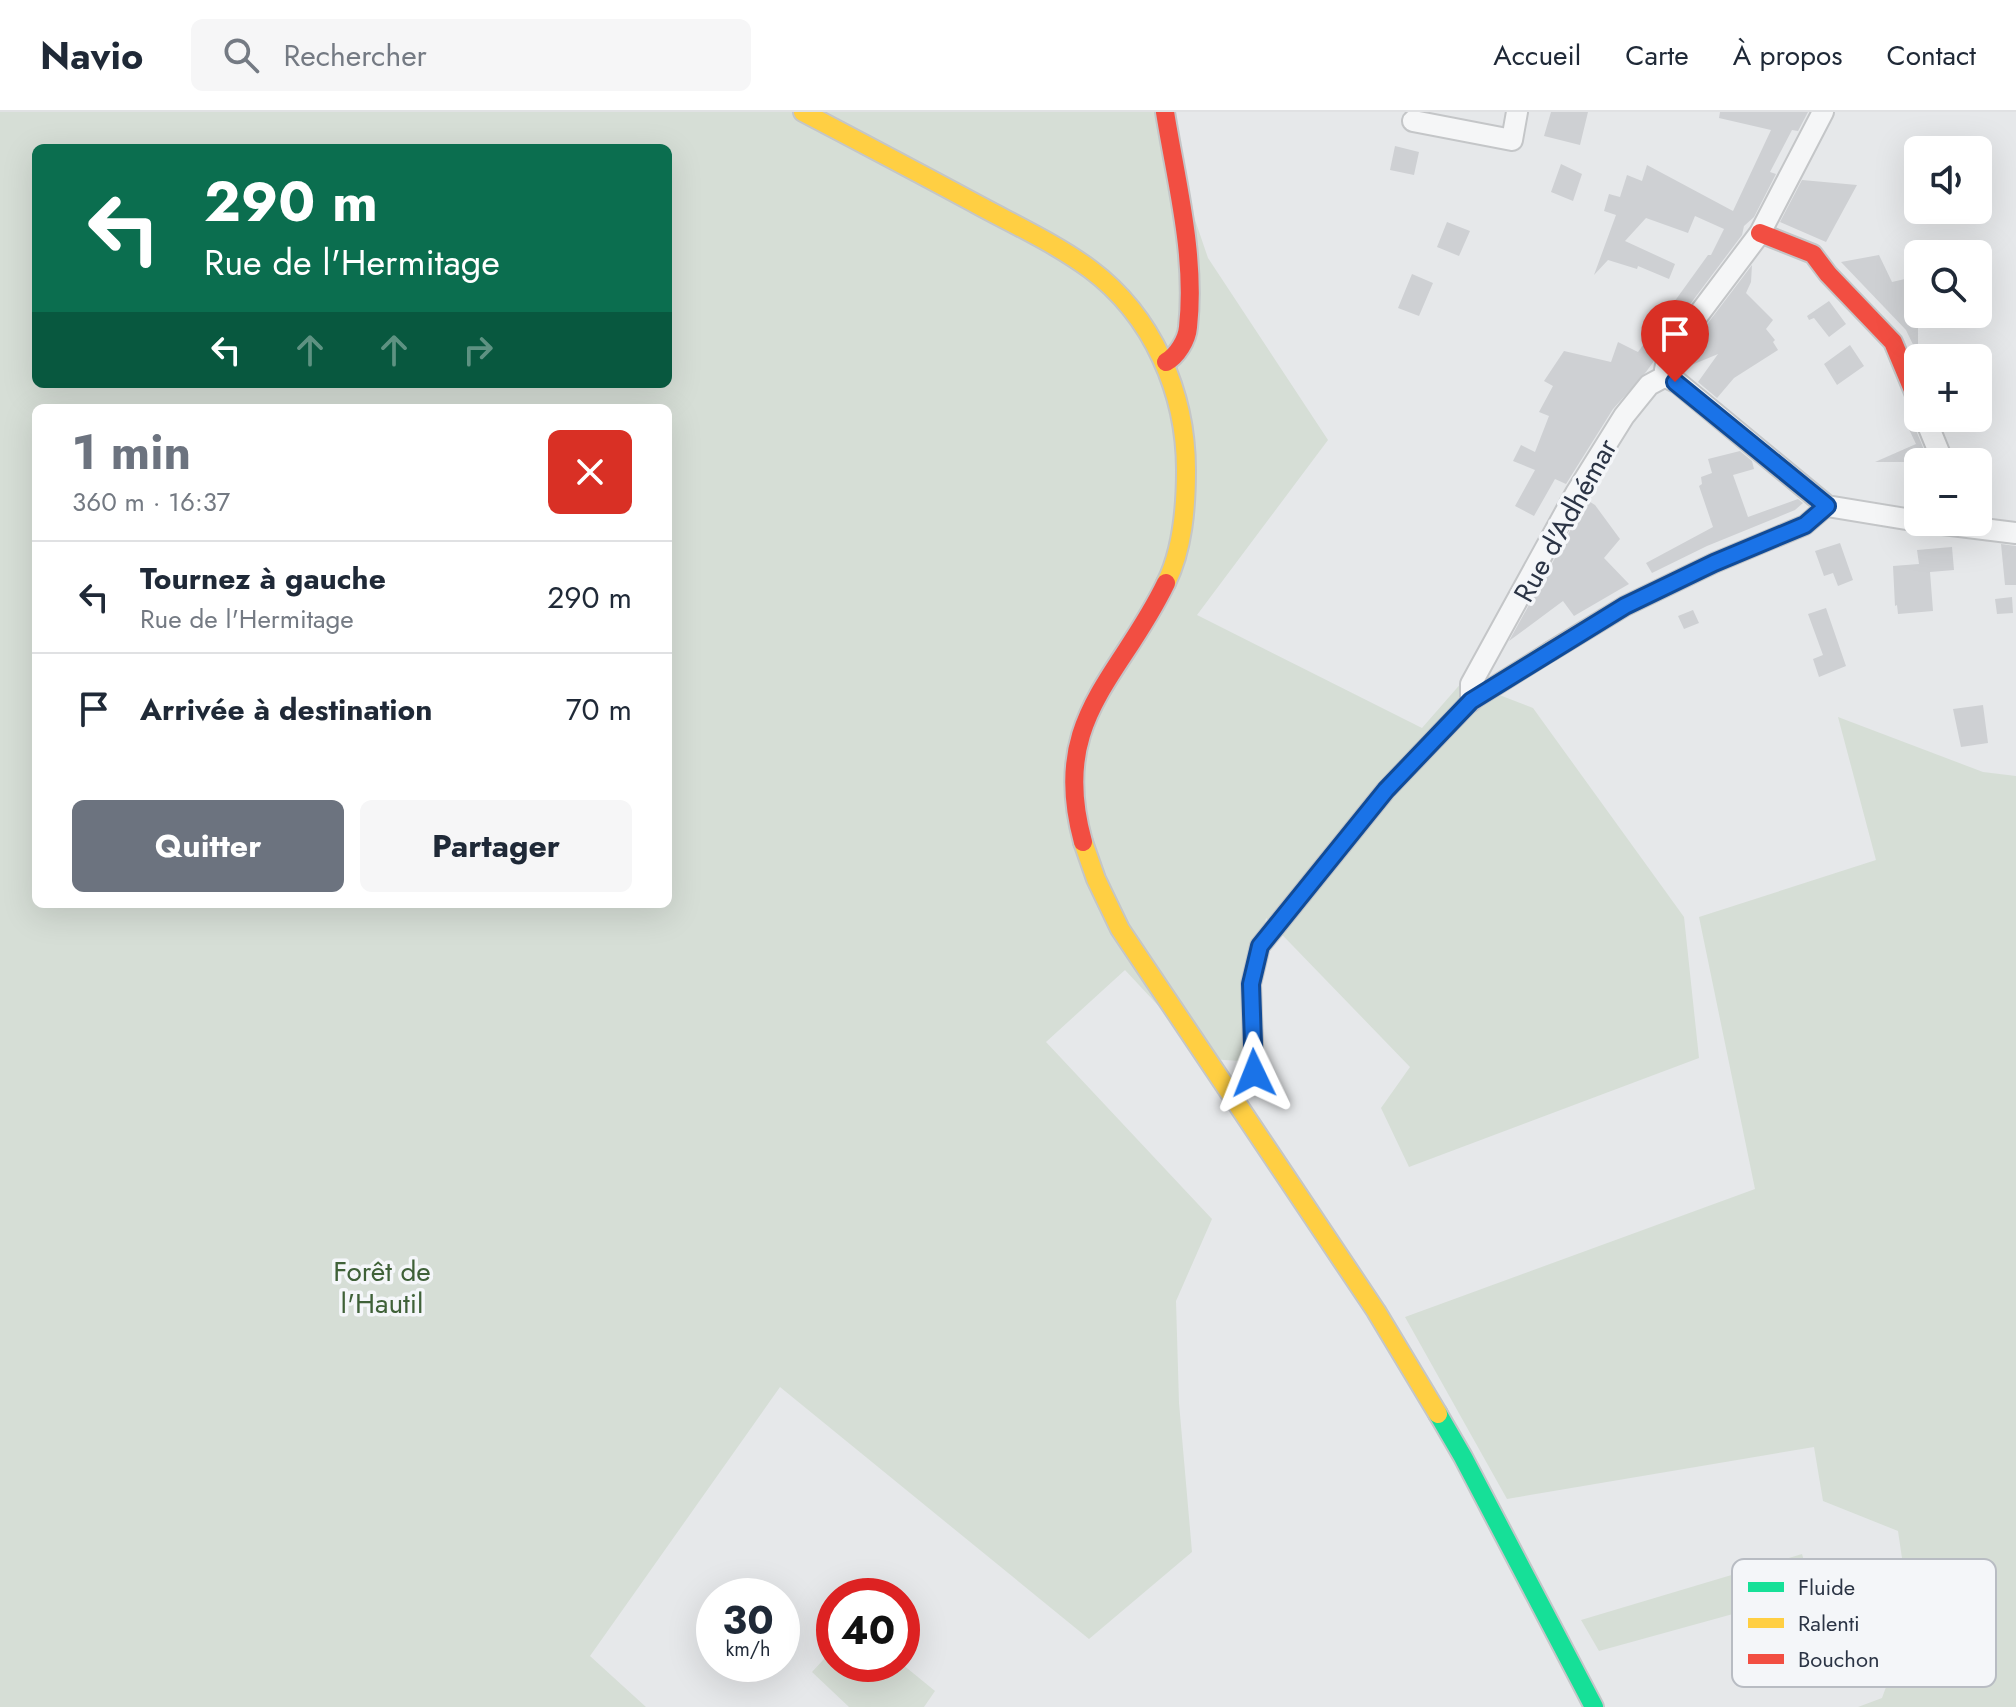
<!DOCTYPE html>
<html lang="fr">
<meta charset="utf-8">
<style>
:root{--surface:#fff;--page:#f6f6f7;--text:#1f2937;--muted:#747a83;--line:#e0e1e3;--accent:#6c737f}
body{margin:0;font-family:Jost,sans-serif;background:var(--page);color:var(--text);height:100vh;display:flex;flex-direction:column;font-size:30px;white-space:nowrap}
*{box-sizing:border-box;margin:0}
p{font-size:26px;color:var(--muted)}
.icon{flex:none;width:44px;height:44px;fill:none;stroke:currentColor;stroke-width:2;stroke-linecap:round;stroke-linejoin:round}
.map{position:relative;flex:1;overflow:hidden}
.sheet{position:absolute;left:32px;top:292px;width:640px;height:504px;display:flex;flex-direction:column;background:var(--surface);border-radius:12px;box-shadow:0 8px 32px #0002}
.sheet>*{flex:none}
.top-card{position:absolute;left:32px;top:32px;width:640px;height:244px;border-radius:12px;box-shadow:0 8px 32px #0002;background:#0b6e4f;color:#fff;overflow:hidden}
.controls{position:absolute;left:1904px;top:24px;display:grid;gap:16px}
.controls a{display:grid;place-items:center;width:88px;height:88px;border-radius:12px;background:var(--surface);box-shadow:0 8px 32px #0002;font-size:40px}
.speed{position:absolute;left:696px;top:1466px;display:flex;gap:16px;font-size:40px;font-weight:700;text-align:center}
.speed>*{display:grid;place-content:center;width:104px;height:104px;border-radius:50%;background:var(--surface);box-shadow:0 8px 32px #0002;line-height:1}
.speed small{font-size:20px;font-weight:400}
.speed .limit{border:12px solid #d22;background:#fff;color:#111}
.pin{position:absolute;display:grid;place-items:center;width:68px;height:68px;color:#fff;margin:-82px -34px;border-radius:50% 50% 50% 0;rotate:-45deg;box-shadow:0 0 8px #0007}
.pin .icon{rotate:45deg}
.me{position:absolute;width:88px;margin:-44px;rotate:358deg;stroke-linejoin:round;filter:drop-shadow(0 0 6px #0008)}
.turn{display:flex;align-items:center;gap:28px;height:168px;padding:0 40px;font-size:36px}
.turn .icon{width:104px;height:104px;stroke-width:2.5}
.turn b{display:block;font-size:56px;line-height:68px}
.lanes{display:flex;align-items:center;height:76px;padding:0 40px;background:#0003;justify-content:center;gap:40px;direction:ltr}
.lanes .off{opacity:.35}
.round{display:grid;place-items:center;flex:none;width:84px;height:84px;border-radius:12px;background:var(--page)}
.head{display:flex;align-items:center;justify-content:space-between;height:136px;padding:0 40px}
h1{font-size:48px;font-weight:700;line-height:60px;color:var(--accent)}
.button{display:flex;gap:16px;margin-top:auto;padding:16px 40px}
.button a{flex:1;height:92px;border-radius:12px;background:var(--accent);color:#fff;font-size:32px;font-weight:700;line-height:92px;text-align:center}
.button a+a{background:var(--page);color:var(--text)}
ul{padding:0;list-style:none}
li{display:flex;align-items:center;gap:24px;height:112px;padding:0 40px;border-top:2px solid var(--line)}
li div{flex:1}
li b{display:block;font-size:30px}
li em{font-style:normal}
header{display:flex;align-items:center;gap:48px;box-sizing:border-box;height:112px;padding:0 40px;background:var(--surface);border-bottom:2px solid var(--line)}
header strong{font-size:38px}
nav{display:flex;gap:44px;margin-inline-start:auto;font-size:28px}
.search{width:560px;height:72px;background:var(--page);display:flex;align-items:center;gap:20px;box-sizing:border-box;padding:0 28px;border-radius:12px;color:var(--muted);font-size:30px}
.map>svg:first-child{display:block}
</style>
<header>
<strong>Navio</strong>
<div class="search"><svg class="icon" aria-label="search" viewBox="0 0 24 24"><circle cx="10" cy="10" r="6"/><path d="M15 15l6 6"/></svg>Rechercher</div>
<nav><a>Accueil</a><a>Carte</a><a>À propos</a><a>Contact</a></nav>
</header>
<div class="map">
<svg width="2016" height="1595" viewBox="0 0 2016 1595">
<rect width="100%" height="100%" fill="#e6e8ea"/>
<path fill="#d6ded6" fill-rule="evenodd" d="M 0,0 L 1169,0 L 1178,58 L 1208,146 L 1328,328 L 1197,503 L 1422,616 L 1463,569 L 1533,596 L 1684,805 L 1699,946 L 1409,1055 L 1381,996 L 1410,955 L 1266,806 L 1241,949 L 1208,947 L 1125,858 L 1046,930 L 1212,1107 L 1176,1189 L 1179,1291 L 1192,1440 L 1089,1527 L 780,1275 L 590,1544 L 646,1595 L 0,1595 ZM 36,36 L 668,36 L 668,272 L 36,272 ZM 36,296 L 668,296 L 668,792 L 36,792 Z
M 1838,605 L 1983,660 L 2016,664 L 2016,1595 L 1858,1595 L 1882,1586 L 1911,1507 L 1898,1419 L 1823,1389 L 1814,1335 L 1507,1387 L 1405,1205 L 1755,1077 L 1699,805 L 1876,748 Z
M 1802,1442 L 1813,1480 L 1599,1539 L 1581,1508 Z
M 834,1536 L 834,1552 L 902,1552 L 935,1579 L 924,1595 L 849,1595 L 812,1560 Z"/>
<path fill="#ced0d3" d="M 1551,0 L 1588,0 L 1580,33 L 1544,24 Z
M 1720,0 L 1808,0 L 1798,19 L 1792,18 L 1770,60 L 1776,62 L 1754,105 L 1744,114 L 1742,123 L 1658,235 L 1654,249 L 1646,260 L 1613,297 L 1566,372 L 1555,367 L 1534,404 L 1515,394 L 1535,358 L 1513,349 L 1521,333 L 1535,340 L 1549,304 L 1539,300 L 1553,274 L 1544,269 L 1564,239 L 1611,250 L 1618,230 L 1638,240 L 1708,143 L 1711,143 L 1724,117 L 1695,104 L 1688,121 L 1646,106 L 1625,129 L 1675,152 L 1669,167 L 1638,154 L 1637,157 L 1608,148 L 1594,163 L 1616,103 L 1604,99 L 1609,82 L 1620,85 L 1627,63 L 1642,69 L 1647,53 L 1733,99 L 1771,18 L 1719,6 Z
M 1395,34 L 1419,40 L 1414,63 L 1390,58 Z
M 1561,52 L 1582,62 L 1573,89 L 1551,80 Z
M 1802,68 L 1857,73 L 1826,130 L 1780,110 Z
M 1447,110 L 1470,119 L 1459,144 L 1437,135 Z
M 1879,143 L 1892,170 L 1918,164 L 1918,202 L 1921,213 L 1918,213 L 1918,243 L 1906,218 L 1841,150 Z
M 1752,153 L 1751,170 L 1746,181 L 1773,208 L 1766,217 L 1775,228 L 1773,230 L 1778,238 L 1734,266 L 1717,286 L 1698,270 L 1718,242 L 1682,257 L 1680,248 Z
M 1412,162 L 1433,171 L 1419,204 L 1398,196 Z
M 1829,189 L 1846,212 L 1829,225 L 1814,206 L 1809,208 L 1807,204 Z
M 1850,233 L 1864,254 L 1837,273 L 1824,252 Z
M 1913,311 L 1929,350 L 1875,350 L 1916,332 L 1907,313 Z
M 1740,339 L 1752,349 L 1754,357 L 1733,363 L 1748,405 L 1798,387 L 1803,391 L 1795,398 L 1707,434 L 1652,461 L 1646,451 L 1713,415 L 1699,374 L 1702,372 L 1701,365 L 1712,361 L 1708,347 Z
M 1587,388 L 1595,393 L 1620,427 L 1604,446 L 1629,472 L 1574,504 L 1563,489 L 1509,529 Z
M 1840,431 L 1853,468 L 1838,474 L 1833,461 L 1824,464 L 1815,439 Z
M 2001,432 L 2016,434 L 2016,473 L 2005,473 Z
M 1952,435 L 1954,458 L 1930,460 L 1933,499 L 1898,502 L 1897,493 L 1895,494 L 1893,454 L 1919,452 L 1917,438 Z
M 2012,485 L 2013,501 L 1997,502 L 1995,487 Z
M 1826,496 L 1846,554 L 1819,565 L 1813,547 L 1823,543 L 1808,502 Z
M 1693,498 L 1699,511 L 1684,517 L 1678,504 Z
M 1983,593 L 1988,631 L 1961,635 L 1953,597 Z"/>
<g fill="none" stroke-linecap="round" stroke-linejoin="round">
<defs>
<path id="street" d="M 1413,9 L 1512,28 L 1517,0
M 1668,266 L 1678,271 L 1827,394 L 1918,409
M 1925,306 L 1943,350
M 1927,410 L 2016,421
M 1471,589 L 1471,572 L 1576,381 L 1624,304 L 1649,273 L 1662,266 L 1668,266 L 1665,258 L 1668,243 L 1760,121 L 1823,0"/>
<path id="fast" d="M 1234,986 L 1254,961 L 1251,872 L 1260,834 L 1386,678 L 1471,589 L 1551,539
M 1438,1302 L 1463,1345 L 1594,1595"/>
<path id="slow" d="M 803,0 C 862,31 921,62 980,94 C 1017,114 1056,132 1090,157 C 1153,204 1186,281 1186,358 C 1186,395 1183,437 1166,471
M 1083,730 L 1096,767 L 1120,817 L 1376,1199 L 1438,1302"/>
<path id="jam" d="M 1165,0 C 1176,69 1196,144 1188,215 C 1187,228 1177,244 1166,250
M 1760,121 L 1813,142 L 1828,162 L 1893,230 L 1918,290
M 1551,539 L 1625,494 L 1714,451 L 1805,413 L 1827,394
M 1083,730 C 1049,607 1120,567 1166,471"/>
</defs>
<use href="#street" stroke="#c4c6c8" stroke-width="24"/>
<use href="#fast" stroke="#c4c6c8" stroke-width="22"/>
<use href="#slow" stroke="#c4c6c8" stroke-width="22"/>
<use href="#jam" stroke="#c4c6c8" stroke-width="22"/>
<use href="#street" stroke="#f5f6f7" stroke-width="20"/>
<use href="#fast" stroke="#16e098" stroke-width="18"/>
<use href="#slow" stroke="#ffcf43" stroke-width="18"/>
<use href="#jam" stroke="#f24e42" stroke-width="18"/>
</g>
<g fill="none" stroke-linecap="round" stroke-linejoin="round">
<defs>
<path id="route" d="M 1254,961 L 1251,872 L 1260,834 L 1386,678 L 1471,589 L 1625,494 L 1714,451 L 1805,413 L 1827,394 L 1675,270"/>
</defs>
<use href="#route" stroke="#114b97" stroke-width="20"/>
<use href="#route" stroke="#1a73e8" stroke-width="14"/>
</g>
<g text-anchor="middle" stroke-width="7" stroke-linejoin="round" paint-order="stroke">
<g font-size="28" fill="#2b3445" stroke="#f4f6f9">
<text transform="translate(1565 408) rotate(-61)" y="10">Rue d'Adhémar</text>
</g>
<g font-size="28" fill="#3f6138" stroke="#f4f6f9">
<text x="382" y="1169">Forêt de<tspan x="382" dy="32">l'Hautil</tspan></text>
</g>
</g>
<rect x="1732" y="1447" width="264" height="128" rx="12" fill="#f4f6f9" stroke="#b8bcc3" stroke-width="2"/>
<rect x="1748" y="1470" width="36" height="10" fill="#16e098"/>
<rect x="1748" y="1506" width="36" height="10" fill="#ffcf43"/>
<rect x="1748" y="1542" width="36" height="10" fill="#f24e42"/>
<g font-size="22" fill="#2b3445">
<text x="1798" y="1483">Fluide</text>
<text x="1798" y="1519">Ralenti</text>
<text x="1798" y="1555">Bouchon</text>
</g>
</svg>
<div class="controls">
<a><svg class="icon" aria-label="sound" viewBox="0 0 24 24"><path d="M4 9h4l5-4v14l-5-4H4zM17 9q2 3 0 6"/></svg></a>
<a><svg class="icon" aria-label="search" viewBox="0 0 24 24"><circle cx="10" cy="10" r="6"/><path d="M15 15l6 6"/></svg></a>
<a>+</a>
<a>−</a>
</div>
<div class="speed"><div>30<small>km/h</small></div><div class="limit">40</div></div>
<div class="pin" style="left:1675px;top:270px;background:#d93025"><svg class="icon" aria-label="arrive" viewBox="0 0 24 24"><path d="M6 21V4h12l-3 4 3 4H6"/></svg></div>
<svg class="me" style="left:1254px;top:961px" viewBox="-20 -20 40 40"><path d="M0-17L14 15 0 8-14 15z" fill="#1a73e8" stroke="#fff" stroke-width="4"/></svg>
<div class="top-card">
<div class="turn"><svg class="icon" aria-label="left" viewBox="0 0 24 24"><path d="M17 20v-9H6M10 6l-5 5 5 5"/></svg><div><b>290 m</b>Rue de l'Hermitage</div></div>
<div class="lanes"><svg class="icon" aria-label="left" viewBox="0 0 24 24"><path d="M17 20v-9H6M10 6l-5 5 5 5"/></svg><svg class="icon off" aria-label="ahead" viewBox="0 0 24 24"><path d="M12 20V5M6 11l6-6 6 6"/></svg><svg class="icon off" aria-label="ahead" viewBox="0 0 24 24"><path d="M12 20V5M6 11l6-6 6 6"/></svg><svg class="icon off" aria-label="right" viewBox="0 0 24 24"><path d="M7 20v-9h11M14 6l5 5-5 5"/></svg></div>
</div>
<section class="sheet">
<div class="head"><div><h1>1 min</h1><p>360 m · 16:37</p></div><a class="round" style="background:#d93025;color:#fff"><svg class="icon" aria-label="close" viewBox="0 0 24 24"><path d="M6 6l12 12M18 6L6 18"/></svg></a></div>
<ul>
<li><svg class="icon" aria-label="left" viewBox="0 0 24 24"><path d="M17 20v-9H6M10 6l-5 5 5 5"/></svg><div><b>Tournez à gauche</b><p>Rue de l'Hermitage</p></div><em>290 m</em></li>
<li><svg class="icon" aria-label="arrive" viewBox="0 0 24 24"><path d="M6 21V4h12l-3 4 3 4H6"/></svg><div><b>Arrivée à destination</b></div><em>70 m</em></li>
</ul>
<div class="button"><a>Quitter</a><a>Partager</a></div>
</section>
</div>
